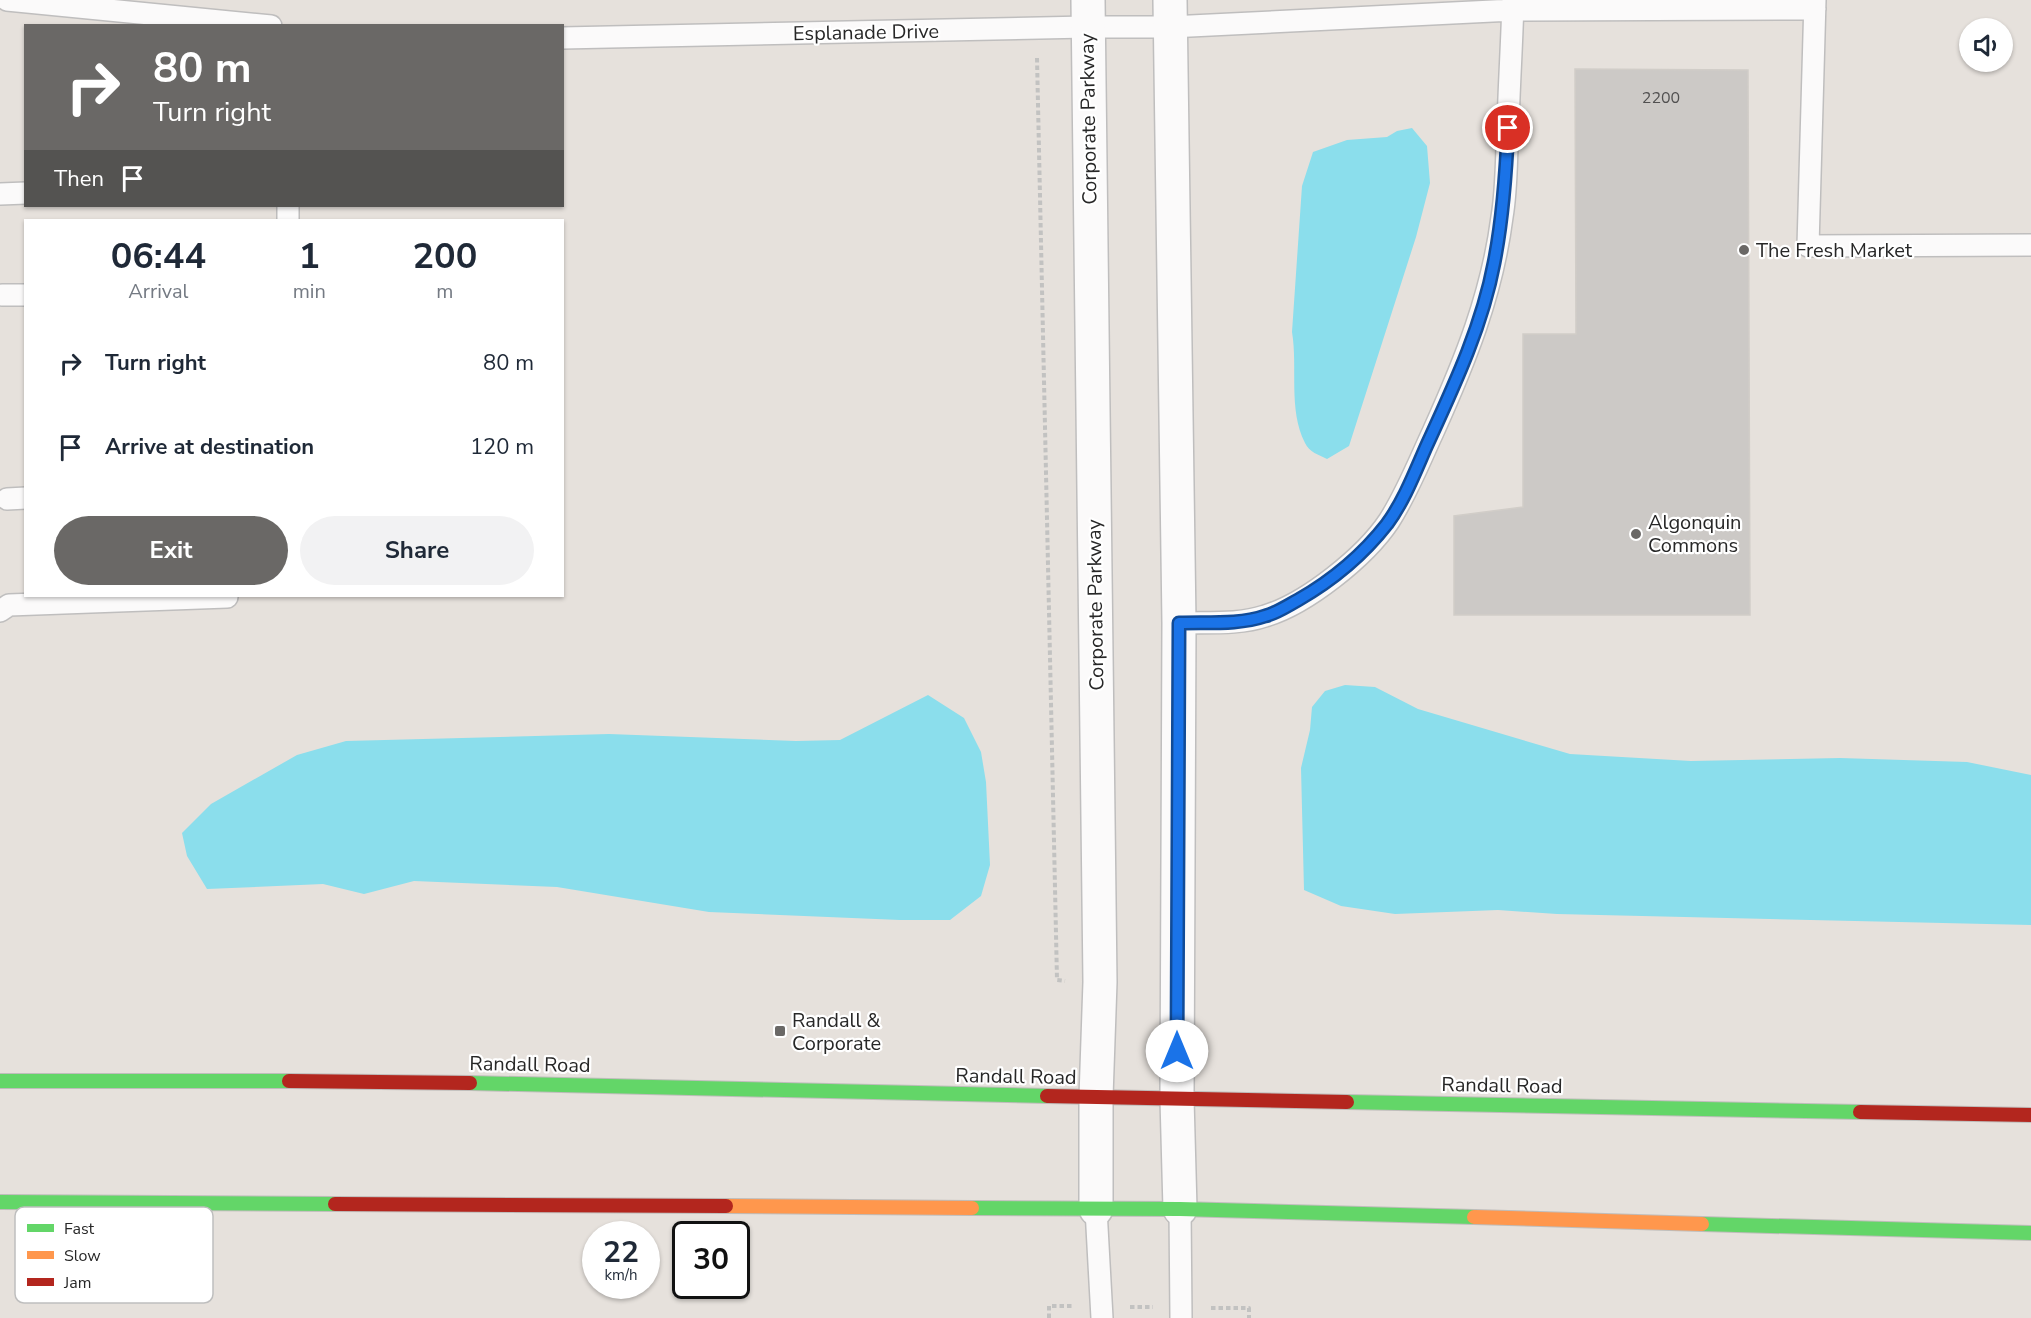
<!DOCTYPE html>
<style>
:root{--surface:#fff;--page:#f2f2f3;--text:#1f2937;--muted:#747a83;--accent:#6a6866}
body{margin:0;font-family:"Nunito Sans",sans-serif;background:var(--page);color:var(--text);height:100vh;display:flex;flex-direction:column;font-size:22px;white-space:nowrap}
*{box-sizing:border-box;margin:0}
p{font-size:20px;color:var(--muted)}
.icon{flex:none;width:33px;height:33px;fill:none;stroke:currentColor;stroke-width:2;stroke-linecap:round;stroke-linejoin:round}
.map{position:relative;flex:1;overflow:hidden}
.side{position:absolute;left:24px;top:219px;width:540px;height:378px;display:flex;flex-direction:column;background:var(--surface);border-radius:0px;box-shadow:0 2px 4px #0004}
.side>*{flex:none}
.hud{position:absolute;left:24px;top:24px;width:540px;height:183px;border-radius:0px;box-shadow:0 2px 4px #0004;background:#6a6866;color:#fff;overflow:hidden}
.tools{position:absolute;left:1959px;top:18px;display:grid;gap:12px}
.tools a{display:grid;place-items:center;width:54px;height:54px;border-radius:50%;background:var(--surface);box-shadow:0 2px 4px #0004;font-size:30px}
.speed{position:absolute;left:582px;top:1221px;display:flex;gap:12px;font-size:30px;font-weight:700;text-align:center}
.speed>*{display:grid;place-content:center;width:78px;height:78px;border-radius:50%;background:var(--surface);box-shadow:0 2px 4px #0004;line-height:1}
.speed small{font-size:15px;font-weight:400}
.speed .limit{border:3px solid #111;border-radius:9px;background:#fff;color:#111}
.pin{position:absolute;display:grid;place-items:center;width:51px;height:51px;color:#fff;margin:-26px;border:3px solid #fff;border-radius:50%;box-shadow:0 2px 6px #0007}
.me{position:absolute;width:66px;margin:-33px;rotate:0deg;stroke-linejoin:round;filter:drop-shadow(0 0 4px #0008)}
.turn{display:flex;align-items:center;gap:21px;height:126px;padding:0 30px;font-size:27px}
.turn .icon{width:78px;height:78px;stroke-width:2.5}
.turn b{display:block;font-size:42px;line-height:51px}
.then{display:flex;align-items:center;height:57px;padding:0 30px;background:#0003;gap:12px;font-size:22px}
.eta{display:flex;justify-content:space-evenly;align-items:center;height:102px;text-align:center}
.eta b{font-size:36px;font-weight:700;line-height:42px}
.primary-button{display:flex;gap:12px;margin-top:auto;padding:12px 30px}
.primary-button a{flex:1;height:69px;border-radius:36px;background:var(--accent);color:#fff;font-size:24px;font-weight:700;line-height:69px;text-align:center}
.primary-button a+a{background:var(--page);color:var(--text)}
ul{padding:0;list-style:none}
li{display:flex;align-items:center;gap:18px;height:84px;padding:0 30px}
li div{flex:1}
li b{display:block;font-size:22px}
li em{font-style:normal}
.map>svg:first-child{display:block}
</style>
<div class="map">
<svg width="2031" height="1318" viewBox="0 0 2031 1318">
<rect width="100%" height="100%" fill="#e6e1dc"/>
<path fill="#8bdeec" d="M 1412,128 L 1427,146 L 1430,183 L 1416,237 L 1349,446 L 1327,459 C 1319,455 1309,452 1305,443 C 1288,409 1298,368 1292,332 L 1302,186 L 1313,152 L 1347,140 L 1387,137 L 1397,131 Z
M 1345,685 L 1375,687 L 1418,709 L 1570,754 L 1691,761 L 1840,758 L 1967,762 L 2031,775 L 2031,925 L 1557,914 L 1498,910 L 1395,914 L 1341,906 L 1304,890 L 1301,768 L 1310,730 L 1312,707 L 1325,691 Z
M 928,695 L 964,718 L 981,752 L 986,782 L 990,865 L 981,896 L 950,920 L 900,920 L 709,912 L 557,887 L 414,881 L 364,894 L 323,884 L 207,889 L 187,856 L 182,833 L 211,804 L 297,755 L 346,741 L 609,734 L 796,741 L 840,740 Z"/>
<path fill="#ccc9c6" stroke="#d1cdc8" stroke-width="1.5" d="M 1575,69 L 1748,70 L 1750,615 L 1454,615 L 1454,516 L 1523,507 L 1523,334 L 1576,334 Z"/>
<g fill="none" stroke-linecap="round" stroke-linejoin="round">
<defs>
<path id="lane" d="M 7,0 L 271,26
M 1815,0 L 1808,246 L 2031,245
M 562,38 L 1087,27 L 1170,27 L 1513,10 L 1815,9
M 0,194 L 26,193
M 288,206 L 288,220
M 2,295 L 26,295
M 7,499 L 26,498
M 0,611 L 9,605 L 227,597
M 1179,623 C 1207,622 1239,625 1265,616 C 1306,604 1365,557 1389,521 C 1407,493 1419,462 1433,432 C 1465,361 1492,295 1502,217 C 1507,188 1506,157 1508,127 C 1509,85 1512,42 1513,0
M 1096,1209 L 1102,1318
M 1180,1209 L 1181,1318"/>
<path id="street" d="M 1088,0 L 1100,982 L 1096,1097 L 1096,1209
M 1170,0 L 1179,623 L 1177,1099 L 1180,1209"/>
<path id="fast" d="M 0,1081 L 289,1081
M 470,1083 L 1047,1096
M 1347,1102 L 1860,1112
M 0,1202 L 335,1204
M 972,1208 L 1180,1209 L 1474,1217
M 1702,1224 L 2031,1233"/>
<path id="slow" d="M 726,1206 L 972,1208
M 1474,1217 L 1702,1224"/>
<path id="jam" d="M 289,1081 L 470,1083
M 1047,1096 L 1347,1102
M 1860,1112 L 2031,1115
M 335,1204 L 726,1206"/>
</defs>
<use href="#lane" stroke="#bfbebe" stroke-width="24"/>
<use href="#street" stroke="#bfbebe" stroke-width="36"/>
<use href="#fast" stroke="#bfbdbb" stroke-width="16"/>
<use href="#slow" stroke="#bfbdbb" stroke-width="16"/>
<use href="#jam" stroke="#bfbdbb" stroke-width="16"/>
<path stroke="#c2c2c1" stroke-width="4" stroke-dasharray="4.5 3" stroke-linecap="butt" d="M 1037,58 L 1057,980 L 1065,981
M 1130,1307 L 1153,1307
M 1211,1308 L 1249,1308 L 1249,1318
M 1049,1318 L 1049,1306 L 1072,1306"/>
<use href="#lane" stroke="#fbfafa" stroke-width="21"/>
<use href="#street" stroke="#fbfafa" stroke-width="33"/>
<use href="#fast" stroke="#63d668" stroke-width="14"/>
<use href="#slow" stroke="#ff974d" stroke-width="14"/>
<use href="#jam" stroke="#b3261e" stroke-width="14"/>
</g>
<g fill="none" stroke-linecap="round" stroke-linejoin="round">
<defs>
<path id="route" d="M 1177,1051 L 1179,623 C 1207,622 1239,625 1265,616 C 1277,613 1287,606 1298,600 C 1333,580 1362,556 1387,524 C 1404,501 1415,472 1426,447 C 1453,388 1482,327 1494,263 C 1503,218 1506,173 1508,128"/>
</defs>
<use href="#route" stroke="#114b97" stroke-width="15"/>
<use href="#route" stroke="#1a73e8" stroke-width="10"/>
</g>
<g fill="#6a6866" stroke="#fff" stroke-width="2">
<circle cx="1744" cy="250" r="6"/>
<circle cx="1636" cy="534" r="6"/>
<rect x="774" y="1025" width="12" height="12" rx="3"/>
</g>
<g text-anchor="middle" stroke-width="4.5" stroke-linejoin="round" paint-order="stroke">
<g font-size="16" fill="#515050">
<text x="1661" y="103">2200</text>
</g>
<g font-size="20" fill="#272727" stroke="#fff">
<text transform="translate(866 32) rotate(-1)" y="7">Esplanade Drive</text>
<text transform="translate(1088 119) rotate(-91)" y="7">Corporate Parkway</text>
<text transform="translate(1095 605) rotate(-91)" y="7">Corporate Parkway</text>
<text transform="translate(530 1064) rotate(1)" y="7">Randall Road</text>
<text transform="translate(1016 1076) rotate(1)" y="7">Randall Road</text>
<text transform="translate(1502 1085) rotate(1)" y="7">Randall Road</text>
</g>
<g font-size="20" fill="#272727" stroke="#fff" text-anchor="start">
<text x="1756" y="257">The Fresh Market</text>
<text x="1648" y="529">Algonquin<tspan x="1648" dy="23">Commons</tspan></text>
<text x="792" y="1027">Randall &amp;<tspan x="792" dy="23">Corporate</tspan></text>
</g>
</g>
<rect x="15" y="1207" width="198" height="96" rx="9" fill="#fff" stroke="#bebebe" stroke-width="1.5"/>
<rect x="27" y="1224" width="27" height="8" fill="#63d668"/>
<rect x="27" y="1251" width="27" height="8" fill="#ff974d"/>
<rect x="27" y="1278" width="27" height="8" fill="#b3261e"/>
<g font-size="16" fill="#272727">
<text x="64" y="1234">Fast</text>
<text x="64" y="1261">Slow</text>
<text x="64" y="1288">Jam</text>
</g>
</svg>
<div class="tools">
<a><svg class="icon" aria-label="sound" viewBox="0 0 24 24"><path d="M4 9h4l5-4v14l-5-4H4zM17 9q2 3 0 6"/></svg></a>
</div>
<div class="speed"><div>22<small>km/h</small></div><div class="limit">30</div></div>
<div class="pin" style="left:1508px;top:128px;background:#d93025"><svg class="icon" aria-label="arrive" viewBox="0 0 24 24"><path d="M6 21V4h12l-3 4 3 4H6"/></svg></div>
<svg class="me" style="left:1177px;top:1051px" viewBox="-20 -20 40 40"><circle r="19" fill="#fff"/><path d="M0-13L10 11 0 6-10 11z" fill="#1a73e8"/></svg>
<div class="hud">
<div class="turn"><svg class="icon" aria-label="right" viewBox="0 0 24 24"><path d="M7 20v-9h11M14 6l5 5-5 5"/></svg><div><b>80 m</b>Turn right</div></div>
<div class="then">Then<svg class="icon" aria-label="arrive" viewBox="0 0 24 24"><path d="M6 21V4h12l-3 4 3 4H6"/></svg></div>
</div>
<section class="side">
<div class="eta">
<div><b>06:44</b><p>Arrival</p></div>
<div><b>1</b><p>min</p></div>
<div><b>200</b><p>m</p></div>
</div>
<ul>
<li><svg class="icon" aria-label="right" viewBox="0 0 24 24"><path d="M7 20v-9h11M14 6l5 5-5 5"/></svg><div><b>Turn right</b></div><em>80 m</em></li>
<li><svg class="icon" aria-label="arrive" viewBox="0 0 24 24"><path d="M6 21V4h12l-3 4 3 4H6"/></svg><div><b>Arrive at destination</b></div><em>120 m</em></li>
</ul>
<div class="primary-button"><a>Exit</a><a>Share</a></div>
</section>
</div>
